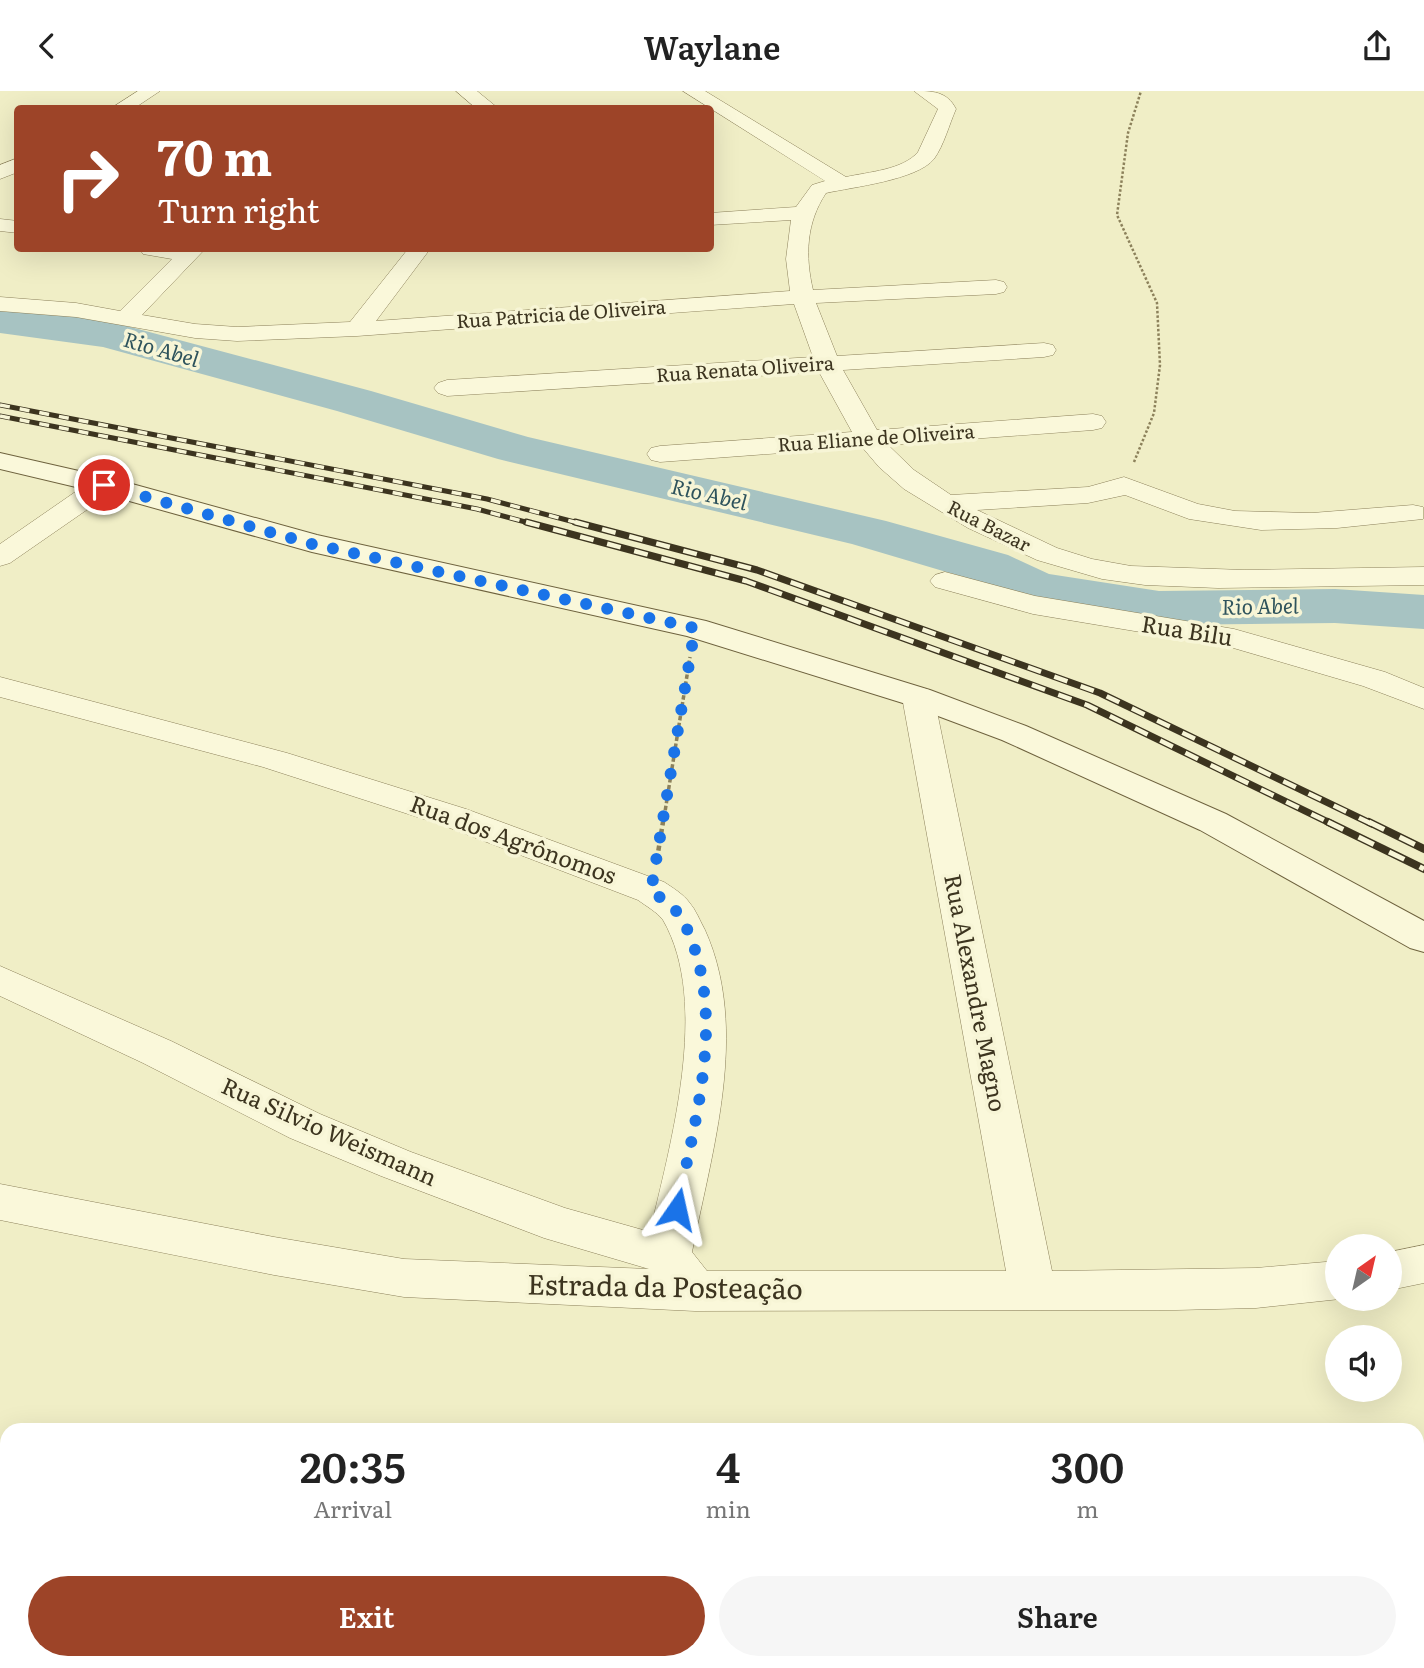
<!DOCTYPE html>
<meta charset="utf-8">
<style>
:root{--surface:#fff;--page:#f6f6f6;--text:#222;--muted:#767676;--accent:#9d4428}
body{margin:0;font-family:Literata,serif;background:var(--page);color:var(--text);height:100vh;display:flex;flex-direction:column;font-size:26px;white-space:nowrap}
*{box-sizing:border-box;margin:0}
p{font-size:23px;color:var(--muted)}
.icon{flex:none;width:38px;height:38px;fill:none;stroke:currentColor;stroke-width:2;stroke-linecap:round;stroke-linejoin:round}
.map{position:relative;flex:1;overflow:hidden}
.drawer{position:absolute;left:0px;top:1332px;width:1424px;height:247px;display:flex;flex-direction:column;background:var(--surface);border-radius:21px 21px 0 0;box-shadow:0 7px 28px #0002}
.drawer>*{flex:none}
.banner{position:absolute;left:14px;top:14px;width:700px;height:147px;border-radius:7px;box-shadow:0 7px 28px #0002;background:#9d4428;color:#fff;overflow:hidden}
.needle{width:46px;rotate:34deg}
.tools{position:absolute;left:1325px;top:1143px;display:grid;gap:14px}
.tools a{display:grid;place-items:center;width:77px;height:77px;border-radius:50%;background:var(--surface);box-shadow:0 7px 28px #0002;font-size:35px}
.pin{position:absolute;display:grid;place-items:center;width:60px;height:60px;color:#fff;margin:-30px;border:4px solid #fff;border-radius:50%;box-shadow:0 2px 7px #0007}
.me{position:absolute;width:77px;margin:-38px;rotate:11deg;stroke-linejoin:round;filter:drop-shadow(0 0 5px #0008)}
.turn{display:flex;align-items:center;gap:24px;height:147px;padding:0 28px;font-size:32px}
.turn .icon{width:91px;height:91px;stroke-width:2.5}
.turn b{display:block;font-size:49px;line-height:60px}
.eta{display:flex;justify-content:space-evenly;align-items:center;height:119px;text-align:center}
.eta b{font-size:42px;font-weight:600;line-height:49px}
.cta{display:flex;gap:14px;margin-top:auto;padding:14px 28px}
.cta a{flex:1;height:80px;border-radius:42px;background:var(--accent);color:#fff;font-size:28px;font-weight:600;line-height:80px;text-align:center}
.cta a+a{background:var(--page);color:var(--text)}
header{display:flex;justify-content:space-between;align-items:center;height:91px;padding:0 28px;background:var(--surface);font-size:32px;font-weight:600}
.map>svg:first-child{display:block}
</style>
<header><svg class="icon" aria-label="back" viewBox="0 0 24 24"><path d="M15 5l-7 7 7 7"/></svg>Waylane<svg class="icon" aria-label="share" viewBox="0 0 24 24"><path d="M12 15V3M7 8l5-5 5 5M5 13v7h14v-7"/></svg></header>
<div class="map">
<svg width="1424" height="1577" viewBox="0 0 1424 1577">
<rect width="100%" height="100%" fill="#f0eec6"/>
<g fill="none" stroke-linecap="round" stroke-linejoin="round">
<path fill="#a7c3c2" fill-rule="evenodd" d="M 0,216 L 57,222 L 123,234 L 371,300 L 528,346 L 886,430 L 1008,464 L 1049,483 L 1159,500 L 1335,498 L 1424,504 L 1424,538 L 1335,532 L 1159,534 L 1035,514 L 1015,509 L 970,488 L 852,453 L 498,368 L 337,320 L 103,256 L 0,242 Z"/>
<defs>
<path id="street" d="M 138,0 L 160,0 L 133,18 L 110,18 Z
M 456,0 L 477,0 L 499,18 L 477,18 Z
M 683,0 L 705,0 L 846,86 C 868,81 903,79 918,61 L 938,18 L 914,0 C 932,0 947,0 956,18 C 949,34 944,54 934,68 C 917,89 853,96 826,102 C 806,132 805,165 813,199 L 996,189 L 1004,191 L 1007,196 L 1004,201 L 996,203 L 816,212 L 837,265 L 1044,252 L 1053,254 L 1056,259 L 1053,264 L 1044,266 L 843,279 L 877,339 L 1093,323 L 1102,325 L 1106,331 L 1102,337 L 1093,339 L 888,354 L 914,379 L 951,404 L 1088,396 L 1124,386 L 1198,413 L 1235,420 L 1312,422 L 1413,414 L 1423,416 L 1423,428 L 1337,437 L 1261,439 L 1189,428 L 1125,404 L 1088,412 L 977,419 L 1057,457 L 1092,468 L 1131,475 L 1244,479 L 1424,476 L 1424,494 L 1218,497 L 1145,494 L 1102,488 L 1037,469 L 968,437 L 904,398 L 879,376 L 862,356 L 660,371 L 651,369 L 647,363 L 651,357 L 660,355 L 852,341 L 819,281 L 447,305 L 438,302 L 434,297 L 438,292 L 447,289 L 813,266 L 794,213 L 357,245 L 237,250 L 195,247 L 76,226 L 0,220 L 0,206 L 76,212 L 120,220 L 172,168 L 143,163 L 140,158 L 205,158 L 142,224 L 195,233 L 237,236 L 350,231 L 408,158 L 430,158 L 376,230 L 790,200 L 786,168 L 791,129 L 710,134 L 710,122 L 796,116 L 812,94 L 825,90 Z
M 18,67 L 18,81 L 0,88 L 0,74 Z
M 0,128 L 18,130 L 18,142 L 0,140 Z
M 104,386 L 114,388 L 118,394 L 114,400 L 10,472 L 0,475 L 0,453 L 94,388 Z
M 945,481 L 1035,505 L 1234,538 L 1385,581 L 1424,597 L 1424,618 L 1363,595 L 1230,556 L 1033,523 L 935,496 L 930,490 L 935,484 Z
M 0,586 L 287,662 L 466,718 L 664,791 C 673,797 683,803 689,811 C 696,819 700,830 705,839 C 750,939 712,1059 692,1161 L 707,1180 L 1006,1180 L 902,606 L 907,599 L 918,596 L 929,599 L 934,606 L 1052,1180 L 1256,1177 L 1337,1170 L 1337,1208 L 1340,1208 L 1256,1217 L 1176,1219 L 695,1220 L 404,1206 L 274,1184 L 0,1129 L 0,1093 L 274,1146 L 404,1168 L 649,1178 L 544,1147 L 381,1085 L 290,1047 L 143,972 L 0,905 L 0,875 L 171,950 L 320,1023 L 411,1061 L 565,1117 L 650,1141 C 670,1054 711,912 663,829 C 657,821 646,815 638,809 L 442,734 L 263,676 L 0,606 Z
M 1424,1154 L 1424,1192 L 1390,1199 L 1390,1161 Z"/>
<path id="secondary" d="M 0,362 L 114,388 L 317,444 L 706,530 L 930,599 L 1026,635 L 1226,723 L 1424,830 L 1424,861 L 1410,857 L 1200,739 L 1002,649 L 906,613 L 687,545 L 312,461 L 97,401 L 0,378 Z"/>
</defs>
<use href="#street" stroke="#8c815b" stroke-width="1"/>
<use href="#secondary" stroke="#6e623e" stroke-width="2"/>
<path stroke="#8c815b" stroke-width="2.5" stroke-dasharray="2.5 2" stroke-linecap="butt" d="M 1134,371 L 1154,322 L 1160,274 L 1157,212 L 1117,124 L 1128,42 L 1141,0"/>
<path stroke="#8c815b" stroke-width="3.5" stroke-dasharray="4.5 2.5" stroke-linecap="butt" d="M 663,733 L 690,566"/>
<path stroke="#8c815b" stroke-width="4.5" stroke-dasharray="5 3.5" stroke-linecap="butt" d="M 657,768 L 663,731"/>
<use href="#street" fill="#faf8da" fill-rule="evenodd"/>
<use href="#secondary" fill="#faf8da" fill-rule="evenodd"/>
<defs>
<path id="rail-far2" d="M 0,314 L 487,408 L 582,433
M 0,325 L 477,418 L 533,433"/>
<path id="rail-far1" d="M 526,431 L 746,490 L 1087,614 L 1332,733
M 575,431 L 757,479 L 1100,602 L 1372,733"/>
<path id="rail" d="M 1328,731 L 1424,778
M 1369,731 L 1424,758"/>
</defs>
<use href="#rail-far2" stroke="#3c341f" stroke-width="5"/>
<use href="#rail-far1" stroke="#3c341f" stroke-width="7"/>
<use href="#rail" stroke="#3c341f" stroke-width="8"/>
<use href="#rail-far2" stroke="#f7f5d6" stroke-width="3.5" stroke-dasharray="10" stroke-linecap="butt"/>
<use href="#rail-far1" stroke="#f7f5d6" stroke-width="4.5" stroke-dasharray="14" stroke-linecap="butt"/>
<use href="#rail" stroke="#f7f5d6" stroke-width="5" stroke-dasharray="17" stroke-linecap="butt"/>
</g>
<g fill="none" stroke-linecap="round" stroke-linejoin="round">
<path stroke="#1a73e8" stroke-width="12" stroke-dasharray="0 21.6" d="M 104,394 L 312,453 L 695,537 L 651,800 C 659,806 669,812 676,820 C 684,828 689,843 693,853 C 723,938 694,1033 677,1118"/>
</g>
<g text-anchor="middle" stroke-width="7" stroke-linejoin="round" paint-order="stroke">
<g font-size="19" fill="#3c341f" stroke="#f7f5d6">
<text transform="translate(561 223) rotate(-4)" y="7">Rua Patricia de Oliveira</text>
<text transform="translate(745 278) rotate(-4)" y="7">Rua Renata Oliveira</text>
<text transform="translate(876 347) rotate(-4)" y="7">Rua Eliane de Oliveira</text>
<text transform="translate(989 435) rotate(27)" y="7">Rua Bazar</text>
</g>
<g font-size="21" font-style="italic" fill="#2e535c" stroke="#f7f5d6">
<text transform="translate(161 259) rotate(16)" y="7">Rio Abel</text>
<text transform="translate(709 404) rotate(13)" y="7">Rio Abel</text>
<text transform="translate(1260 516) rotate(-1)" y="7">Rio Abel</text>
</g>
<g font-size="23" fill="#3c341f" stroke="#f7f5d6">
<text transform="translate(1187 540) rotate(9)" y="8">Rua Bilu</text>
<text transform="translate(513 749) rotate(20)" y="8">Rua dos Agrônomos</text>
<text transform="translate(975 902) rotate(79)" y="8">Rua Alexandre Magno</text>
<text transform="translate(329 1041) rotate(24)" y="8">Rua Silvio Weismann</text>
</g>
<g font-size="28" fill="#3c341f" stroke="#f7f5d6">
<text transform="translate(665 1196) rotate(1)" y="10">Estrada da Posteação</text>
</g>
</g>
</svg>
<div class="tools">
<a><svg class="needle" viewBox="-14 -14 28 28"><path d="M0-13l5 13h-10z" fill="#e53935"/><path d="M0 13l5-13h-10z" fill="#767676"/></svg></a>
<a><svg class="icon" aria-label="sound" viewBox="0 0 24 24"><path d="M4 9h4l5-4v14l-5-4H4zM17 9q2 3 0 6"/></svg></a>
</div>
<div class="pin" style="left:104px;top:394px;background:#d93025"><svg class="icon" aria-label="arrive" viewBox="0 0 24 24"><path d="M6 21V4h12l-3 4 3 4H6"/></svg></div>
<svg class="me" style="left:677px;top:1118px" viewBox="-20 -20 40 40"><path d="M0-17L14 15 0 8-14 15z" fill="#1a73e8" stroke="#fff" stroke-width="4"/></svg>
<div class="banner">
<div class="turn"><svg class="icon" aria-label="right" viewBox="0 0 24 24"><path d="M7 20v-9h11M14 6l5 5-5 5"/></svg><div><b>70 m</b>Turn right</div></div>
</div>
<section class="drawer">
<div class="eta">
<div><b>20:35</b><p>Arrival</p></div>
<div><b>4</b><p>min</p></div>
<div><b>300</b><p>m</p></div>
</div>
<div class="cta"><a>Exit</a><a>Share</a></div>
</section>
</div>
